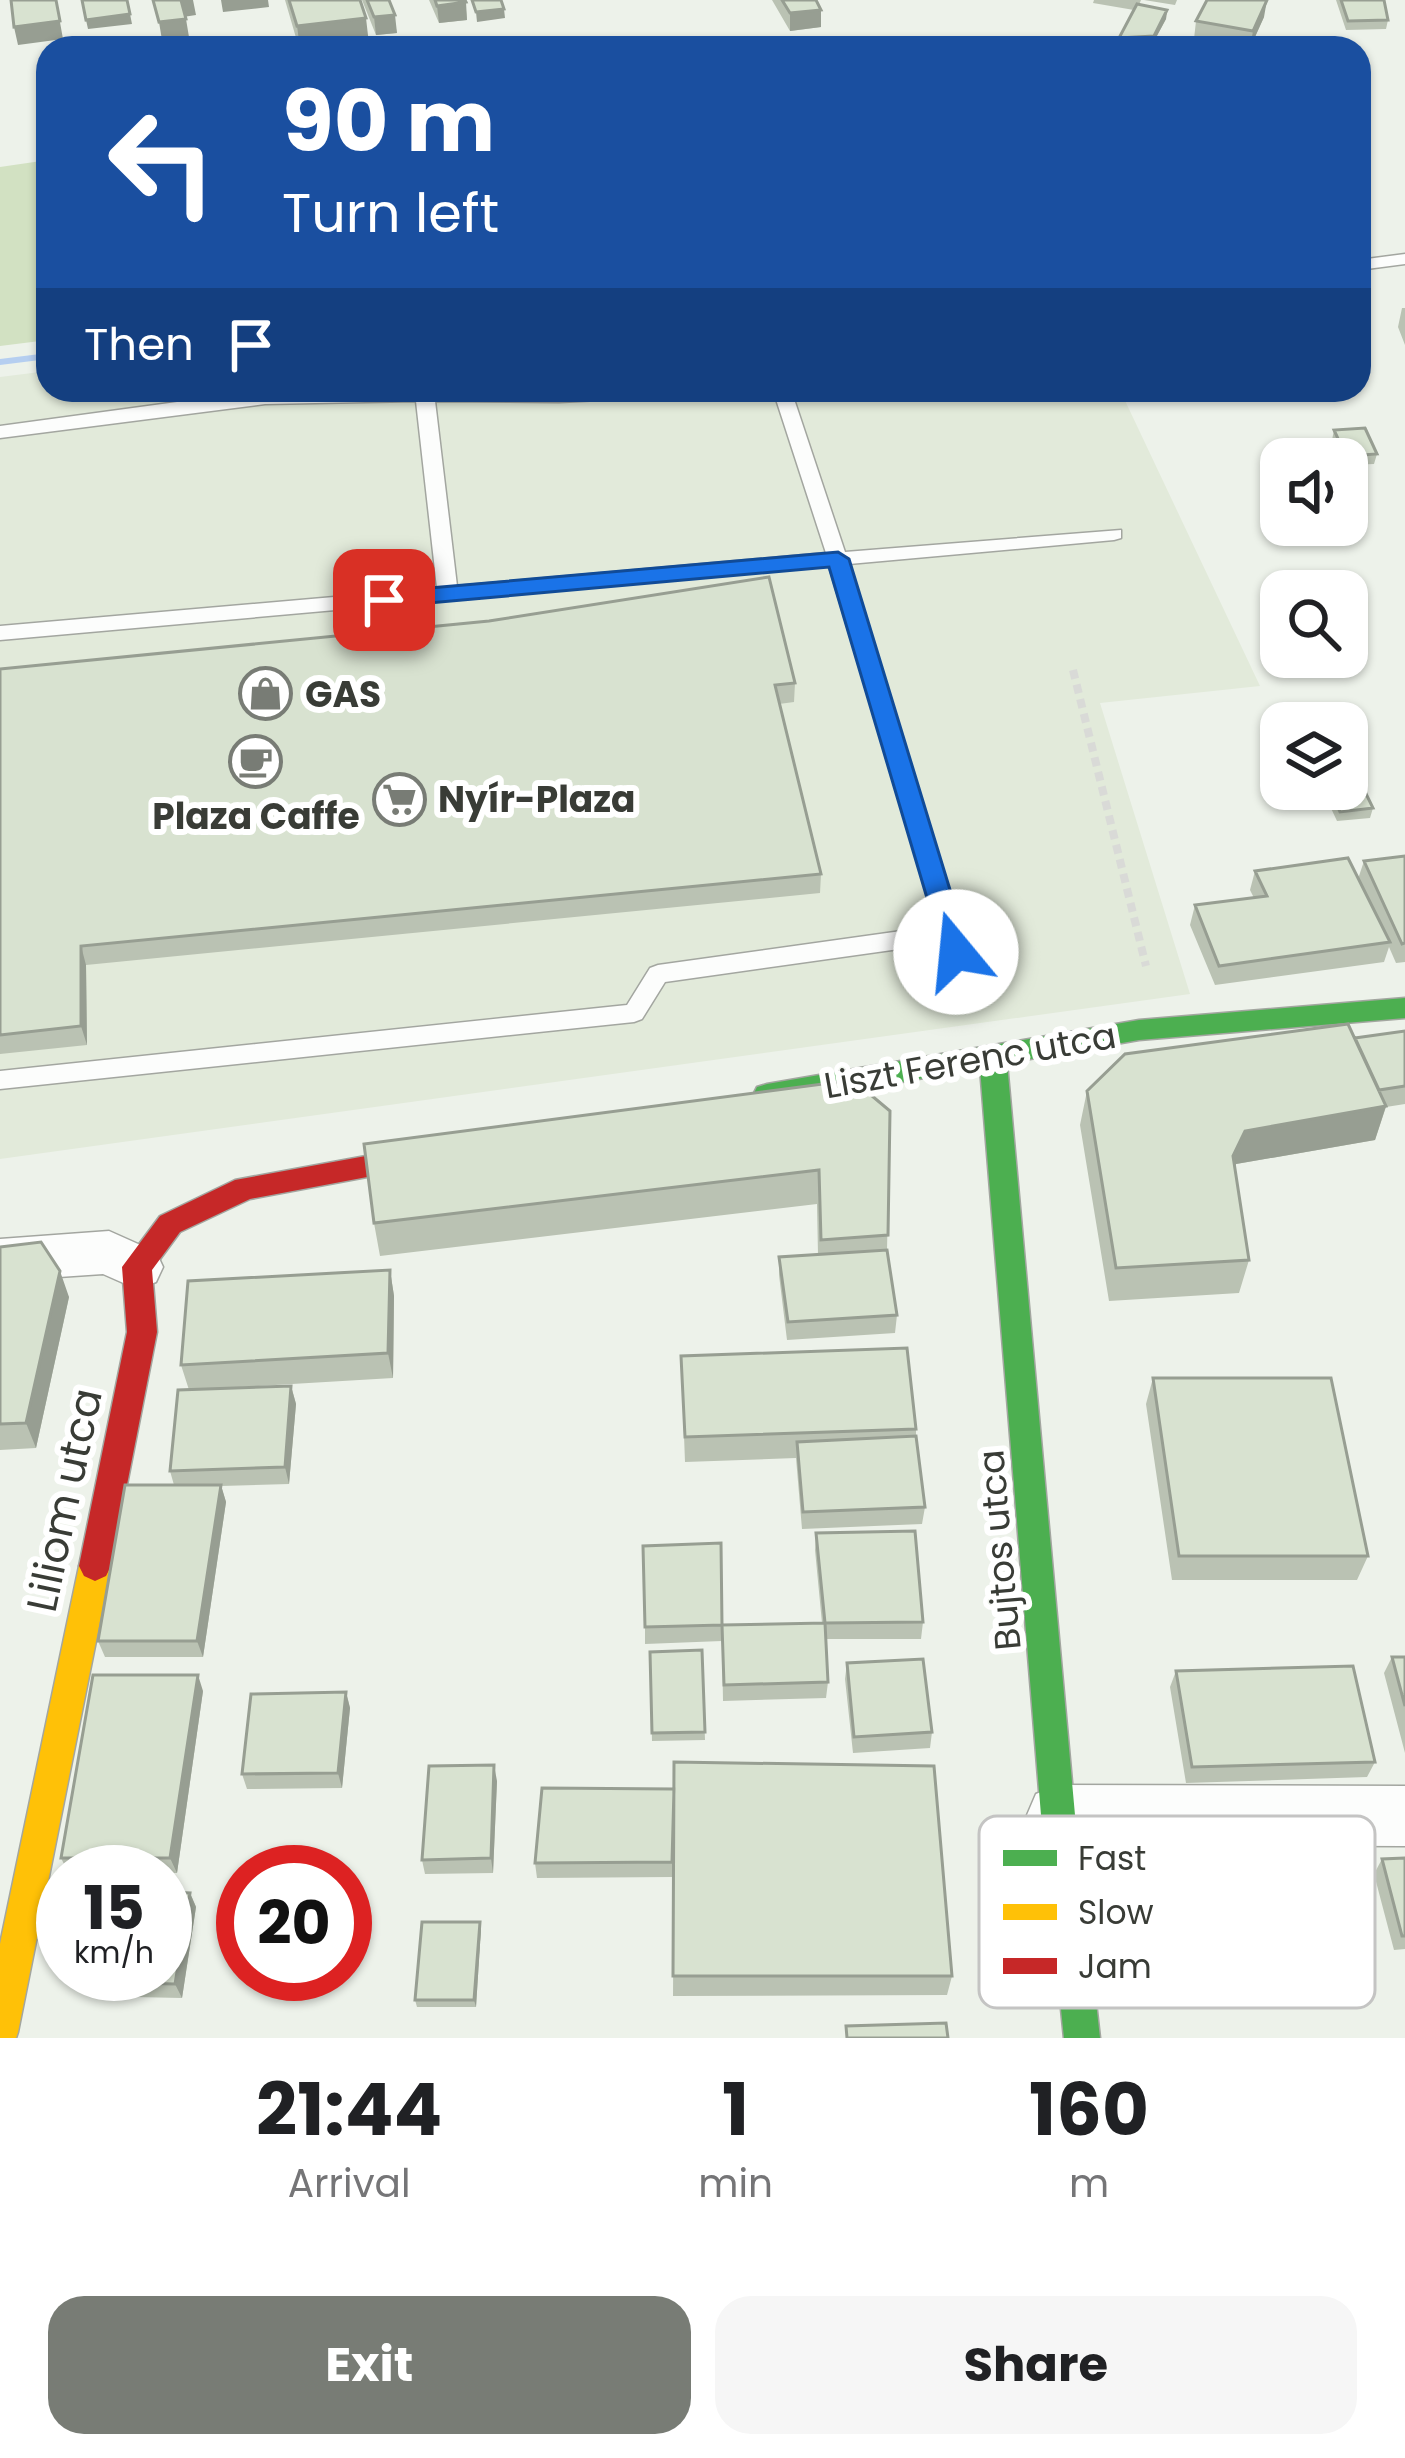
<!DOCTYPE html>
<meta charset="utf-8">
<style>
:root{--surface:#fff;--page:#f6f6f6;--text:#202124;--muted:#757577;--accent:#787c75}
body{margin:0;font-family:Poppins,sans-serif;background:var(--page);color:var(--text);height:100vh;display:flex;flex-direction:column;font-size:45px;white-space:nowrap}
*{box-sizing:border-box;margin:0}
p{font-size:39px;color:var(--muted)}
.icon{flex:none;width:66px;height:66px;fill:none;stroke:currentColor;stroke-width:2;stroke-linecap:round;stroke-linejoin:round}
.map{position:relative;height:2038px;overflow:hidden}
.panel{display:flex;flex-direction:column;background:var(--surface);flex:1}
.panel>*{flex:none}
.top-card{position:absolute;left:36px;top:36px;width:1335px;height:366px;border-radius:36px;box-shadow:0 3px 9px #0004;background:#1a4fa0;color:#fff;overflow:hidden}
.controls{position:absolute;left:1260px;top:438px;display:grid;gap:24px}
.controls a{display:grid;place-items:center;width:108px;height:108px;border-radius:24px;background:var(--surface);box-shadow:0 3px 9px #0004;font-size:60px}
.speed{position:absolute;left:36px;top:1845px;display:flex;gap:24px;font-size:60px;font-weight:700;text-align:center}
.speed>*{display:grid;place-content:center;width:156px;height:156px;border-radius:50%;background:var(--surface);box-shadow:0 3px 9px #0004;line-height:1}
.speed small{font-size:30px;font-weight:400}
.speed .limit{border:18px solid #d22;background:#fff;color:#111}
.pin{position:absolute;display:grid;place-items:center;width:102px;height:102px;color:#fff;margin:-51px;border-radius:24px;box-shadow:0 6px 18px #0006}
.me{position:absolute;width:132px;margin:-66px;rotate:343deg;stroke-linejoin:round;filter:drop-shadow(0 0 9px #0008)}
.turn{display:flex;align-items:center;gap:42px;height:252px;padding:0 48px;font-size:54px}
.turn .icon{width:156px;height:156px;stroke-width:2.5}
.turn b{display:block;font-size:84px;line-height:102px}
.then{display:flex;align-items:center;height:114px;padding:0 48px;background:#0003;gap:24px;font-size:45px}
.eta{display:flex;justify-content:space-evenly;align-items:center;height:204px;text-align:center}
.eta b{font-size:72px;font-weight:700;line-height:84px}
.primary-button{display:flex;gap:24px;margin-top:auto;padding:24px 48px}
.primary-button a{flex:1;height:138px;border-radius:36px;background:var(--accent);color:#fff;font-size:48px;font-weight:700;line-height:138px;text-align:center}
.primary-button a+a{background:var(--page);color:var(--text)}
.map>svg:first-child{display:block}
</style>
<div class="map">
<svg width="1405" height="2038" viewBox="0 0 1405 2038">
<rect width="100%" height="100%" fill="#edf2ea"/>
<path fill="#e2eada" d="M 48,371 L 48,390 L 1120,390 L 1260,686 L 1100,703 L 1190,994 L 0,1159 L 0,377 Z"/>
<path fill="#d2e1c2" d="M 48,160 L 48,340 L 0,346 L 0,167 Z"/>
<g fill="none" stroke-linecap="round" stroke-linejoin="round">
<path fill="#b5cef0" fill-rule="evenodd" d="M 48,353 L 48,359 L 0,365 L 0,359 Z"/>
<defs>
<path id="lane" d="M 1405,254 L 1405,264 L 1359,270 L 1359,260 Z
M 310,390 L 692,390 L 683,396 L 559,402 L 435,401 L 457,586 L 826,553 L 773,390 L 791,390 L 845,552 L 1121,530 L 1121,538 L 1114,540 L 849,564 L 968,952 L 964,958 L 948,958 L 942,943 L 665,982 L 642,1019 L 634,1022 L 0,1089 L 0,1071 L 627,1005 L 650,968 L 658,965 L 937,926 L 829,566 L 0,640 L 0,626 L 437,588 L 416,401 L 265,404 L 0,438 L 0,426 L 177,402 Z"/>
<path id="street" d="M 109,1231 L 156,1252 L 163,1267 L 156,1282 L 137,1289 L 103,1274 L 0,1281 L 0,1239 Z
M 1058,1785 L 1405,1786 L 1405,1846 L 1058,1845 L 1036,1836 L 1027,1815 L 1036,1794 Z"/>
<path id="fast" d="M 1405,998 L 1405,1018 L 1139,1040 L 1007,1063 L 1075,1815 L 1100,2038 L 1064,2038 L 1041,1815 L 980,1068 L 767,1106 L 757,1103 L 753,1095 L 757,1087 L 767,1084 L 1139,1020 Z"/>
<path id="slow" d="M 95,1551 L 106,1556 L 111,1566 L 18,2032 L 16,2038 L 0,2038 L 0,1944 L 79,1566 L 84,1556 Z"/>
<path id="jam" d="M 453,1140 L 463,1143 L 467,1151 L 463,1159 L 250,1199 L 180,1232 L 152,1270 L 157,1332 L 111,1566 L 106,1576 L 95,1581 L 84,1576 L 79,1566 L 127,1332 L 122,1267 L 160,1216 L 235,1180 Z"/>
</defs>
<use href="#lane" stroke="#a3a6a0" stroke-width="3"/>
<use href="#street" stroke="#a3a6a0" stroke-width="3"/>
<use href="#fast" stroke="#a3a6a0" stroke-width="3"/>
<use href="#slow" stroke="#a3a6a0" stroke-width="3"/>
<use href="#jam" stroke="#a3a6a0" stroke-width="3"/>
<path stroke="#d9dad7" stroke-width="8" stroke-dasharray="9 6" stroke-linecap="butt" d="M 1073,670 L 1146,966"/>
<use href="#lane" fill="#fcfdfc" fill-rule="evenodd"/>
<use href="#street" fill="#fcfdfc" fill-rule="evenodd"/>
<use href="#fast" fill="#4caf50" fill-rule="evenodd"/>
<use href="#slow" fill="#ffc107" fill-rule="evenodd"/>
<use href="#jam" fill="#c62828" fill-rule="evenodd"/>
</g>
<path fill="#bac2b3" d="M 285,0 L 360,0 L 369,44 L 334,48 L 299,48 Z
M 362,0 L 389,0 L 397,33 L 376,35 Z
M 429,0 L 465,0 L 467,20 L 439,23 Z
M 772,0 L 816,0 L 821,27 L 790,31 Z
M 1094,0 L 1141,0 L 1139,5 L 1167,10 L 1166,19 L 1152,45 L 1118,47 L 1119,38 L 1134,10 L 1093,3 Z
M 1144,0 L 1177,0 L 1175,5 Z
M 1336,0 L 1384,0 L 1388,20 L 1386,29 L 1346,30 Z
M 1264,17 L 1250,48 L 1194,39 L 1196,21 Z
M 1402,308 L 1405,308 L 1405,345 L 1398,327 Z
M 1334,430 L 1377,454 L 1374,464 L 1347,465 L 1347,459 L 1340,459 L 1332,440 Z
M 0,669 L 795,683 L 794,702 L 779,704 L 821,874 L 820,893 L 86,965 L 87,1045 L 0,1054 Z
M 1322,789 L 1347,789 L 1373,808 L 1370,818 L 1337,821 Z
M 1405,856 L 1405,962 L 1396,963 L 1389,947 L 1384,962 L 1215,985 L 1190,925 L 1195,905 L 1254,898 L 1250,890 L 1255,871 L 1358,879 L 1364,861 Z
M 1405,1031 L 1405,1104 L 1386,1107 L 1375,1140 L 1236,1164 L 1234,1167 L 1249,1260 L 1239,1293 L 1109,1301 L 1080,1125 L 1087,1091 L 1355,1038 Z
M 890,1111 L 887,1250 L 897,1315 L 895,1333 L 787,1340 L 779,1275 L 779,1257 L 818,1255 L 817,1204 L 380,1256 L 374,1223 Z
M 0,1247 L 69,1297 L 36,1448 L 0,1450 Z
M 390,1270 L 394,1296 L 393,1378 L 207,1389 L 291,1386 L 296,1404 L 289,1484 L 221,1486 L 226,1502 L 203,1657 L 105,1657 L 98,1641 L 174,1485 L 170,1471 L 189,1390 L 181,1365 Z
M 1153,1378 L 1368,1556 L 1357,1580 L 1172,1580 L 1146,1404 Z
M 682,1382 L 916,1429 L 916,1436 L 925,1507 L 922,1524 L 802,1529 L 796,1458 L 685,1462 Z
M 816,1533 L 923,1622 L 921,1639 L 825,1639 L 828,1682 L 826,1698 L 723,1701 L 722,1641 L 645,1644 L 645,1627 L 822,1623 L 815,1550 Z
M 702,1650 L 705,1740 L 652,1741 L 650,1652 Z
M 1392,1657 L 1405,1657 L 1405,1753 L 1384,1673 Z
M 847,1663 L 932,1732 L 930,1748 L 853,1753 L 845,1679 Z
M 1176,1671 L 1375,1762 L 1367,1777 L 1186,1783 L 1170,1687 Z
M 203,1691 L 177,1873 L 68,1872 L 61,1858 Z
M 346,1692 L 350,1708 L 342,1788 L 247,1789 L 242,1774 Z
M 674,1762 L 934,1766 L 952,1976 L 947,1995 L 673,1996 L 674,1831 L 672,1877 L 537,1878 L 535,1863 L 542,1788 L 674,1789 Z
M 497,1781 L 493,1873 L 425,1874 L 422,1860 Z
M 1405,1858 L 1405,1949 L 1394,1950 L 1374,1874 L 1382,1859 Z
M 1200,1859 L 1327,1958 L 1320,1971 L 1212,1976 L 1195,1873 Z
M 190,1893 L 196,1907 L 182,1998 L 87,1996 L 79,1982 Z
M 481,1929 L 476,2007 L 417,2007 L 415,2000 Z"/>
<path fill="#979e92" d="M 56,0 L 63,39 L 18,45 L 14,27 Z
M 181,0 L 193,0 L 196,15 L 183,17 Z
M 221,0 L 268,0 L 269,7 L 223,12 Z
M 1267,0 L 1264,17 L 1250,48 L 1253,31 Z
M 466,2 L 467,20 L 439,23 L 437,6 Z
M 504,9 L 505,18 L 477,22 L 476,12 Z
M 821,10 L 821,27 L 790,31 L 790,13 Z
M 1167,10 L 1166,19 L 1152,45 L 1154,36 Z
M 130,14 L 132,24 L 88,29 L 86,20 Z
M 395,15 L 397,33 L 376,35 L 374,17 Z
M 366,18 L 369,44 L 334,48 L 300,48 L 297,26 Z
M 186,19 L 189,37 L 162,40 L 159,22 Z
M 81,946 L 86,965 L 87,1045 L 81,1026 Z
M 1386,1106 L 1375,1140 L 1236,1164 L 1223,1190 L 1233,1156 L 1245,1131 Z
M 390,1270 L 394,1296 L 393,1378 L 388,1353 Z
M 60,1271 L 69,1297 L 36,1448 L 26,1423 Z
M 291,1386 L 296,1404 L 289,1484 L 285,1467 Z
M 221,1485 L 226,1502 L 203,1657 L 197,1641 Z
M 198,1675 L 203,1691 L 177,1873 L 170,1858 Z
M 346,1692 L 350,1708 L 342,1788 L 338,1773 Z
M 494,1765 L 497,1781 L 493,1873 L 491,1858 Z
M 190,1893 L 196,1907 L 182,1998 L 175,1984 Z
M 480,1922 L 481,1929 L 476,2007 L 474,2000 Z"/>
<path fill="#d8e2d0" stroke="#979e92" stroke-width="3" d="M 11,0 L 56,0 L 60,21 L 14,27 Z
M 82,0 L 127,0 L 130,14 L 86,20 Z
M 153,0 L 181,0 L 186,19 L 159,22 Z
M 289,0 L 360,0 L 366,18 L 297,26 Z
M 367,0 L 389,0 L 395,15 L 374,17 Z
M 435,0 L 465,0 L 466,2 L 437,6 Z
M 472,0 L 501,0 L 504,9 L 476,12 Z
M 782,0 L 816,0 L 821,10 L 790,13 Z
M 1207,0 L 1267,0 L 1253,31 L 1196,21 Z
M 1341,0 L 1384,0 L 1388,20 L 1348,21 Z
M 1137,4 L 1167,10 L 1154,36 L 1119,38 Z
M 1365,428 L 1377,454 L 1346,456 L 1334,430 Z
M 769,577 L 795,683 L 775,685 L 821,874 L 81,946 L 81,1026 L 0,1035 L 0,669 L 489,621 Z
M 1350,761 L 1373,808 L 1340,812 L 1330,789 L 1347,789 L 1347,762 Z
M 1405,856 L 1405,943 L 1402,944 L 1364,861 Z
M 1348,858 L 1390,942 L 1219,966 L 1195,905 L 1267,896 L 1255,871 Z
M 1348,1024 L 1386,1106 L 1245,1131 L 1233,1156 L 1249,1260 L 1116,1268 L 1087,1091 L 1125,1054 Z
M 1405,1031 L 1405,1086 L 1379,1090 L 1355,1038 Z
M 853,1080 L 890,1111 L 888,1235 L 821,1240 L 819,1170 L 374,1223 L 364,1144 Z
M 41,1242 L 60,1271 L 26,1423 L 0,1424 L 0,1247 Z
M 887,1250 L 897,1315 L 788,1322 L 779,1257 Z
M 390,1270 L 388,1353 L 181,1365 L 188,1281 Z
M 907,1348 L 916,1429 L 685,1437 L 681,1356 Z
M 1153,1378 L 1331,1378 L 1368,1556 L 1179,1556 Z
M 291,1386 L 285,1467 L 170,1471 L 178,1390 Z
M 916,1436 L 925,1507 L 803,1512 L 797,1442 Z
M 125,1485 L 221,1485 L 197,1641 L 98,1641 Z
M 915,1531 L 923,1622 L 825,1623 L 816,1533 Z
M 721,1543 L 722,1625 L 825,1623 L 828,1682 L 724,1685 L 722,1625 L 645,1627 L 643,1546 Z
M 702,1650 L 705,1732 L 652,1733 L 650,1652 Z
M 1392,1657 L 1405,1657 L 1405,1706 Z
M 923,1659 L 932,1732 L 854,1737 L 847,1663 Z
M 1353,1666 L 1375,1762 L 1192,1767 L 1176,1671 Z
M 93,1675 L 198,1675 L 170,1858 L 61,1858 Z
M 346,1692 L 338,1773 L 242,1774 L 251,1694 Z
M 674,1762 L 934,1766 L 952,1976 L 673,1976 Z
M 494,1765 L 491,1858 L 422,1860 L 429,1766 Z
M 542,1788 L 674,1789 L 672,1862 L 535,1863 Z
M 1405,1858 L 1405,1936 L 1402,1936 L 1382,1859 Z
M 250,1870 L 343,1871 L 250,1872 Z
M 165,1892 L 190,1893 L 175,1984 L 79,1982 L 80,1974 L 165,1974 Z
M 422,1922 L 480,1922 L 474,2000 L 415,2000 Z
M 946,2023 L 948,2038 L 847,2038 L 846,2026 Z"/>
<path fill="#1a73e8" stroke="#114b97" stroke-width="3" d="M 838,552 L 849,559 L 969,952 L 956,962 L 943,952 L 829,567 L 384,607 L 372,600 L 384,592 Z"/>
<defs>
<symbol id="shop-ring" viewBox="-11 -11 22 22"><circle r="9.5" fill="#fff" stroke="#787c75" stroke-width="1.5"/><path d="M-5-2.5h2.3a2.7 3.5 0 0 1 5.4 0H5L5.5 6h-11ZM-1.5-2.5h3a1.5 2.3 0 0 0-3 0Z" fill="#787c75"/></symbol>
<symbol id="cafe-ring" viewBox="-11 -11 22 22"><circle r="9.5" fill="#fff" stroke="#787c75" stroke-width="1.5"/><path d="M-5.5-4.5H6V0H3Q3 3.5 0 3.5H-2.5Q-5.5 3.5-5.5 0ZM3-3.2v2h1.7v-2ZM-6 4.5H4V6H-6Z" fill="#787c75"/></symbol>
<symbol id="supermarket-ring" viewBox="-11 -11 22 22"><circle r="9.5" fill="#fff" stroke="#787c75" stroke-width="1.5"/><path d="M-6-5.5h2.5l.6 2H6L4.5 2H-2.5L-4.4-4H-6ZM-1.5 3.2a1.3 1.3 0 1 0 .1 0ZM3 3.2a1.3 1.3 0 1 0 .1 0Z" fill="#787c75"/></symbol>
</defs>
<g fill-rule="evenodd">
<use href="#shop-ring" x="236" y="664" width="59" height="59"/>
<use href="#cafe-ring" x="226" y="732" width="59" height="59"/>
<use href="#supermarket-ring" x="370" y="770" width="59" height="59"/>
</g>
<g text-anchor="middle" stroke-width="12" stroke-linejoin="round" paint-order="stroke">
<g font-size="36" font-weight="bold" fill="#393c36" stroke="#fff" text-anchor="start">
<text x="305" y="707">GAS</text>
<text x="438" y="812">Nyír-Plaza</text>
<text x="256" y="829" text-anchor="middle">Plaza Caffe</text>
</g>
<g font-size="36" fill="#393c36" stroke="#fff">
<text transform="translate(970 1060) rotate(-10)" y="13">Liszt Ferenc utca</text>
<text transform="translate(999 1550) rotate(-95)" y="13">Bujtos utca</text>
</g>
<g font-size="42" fill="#393c36" stroke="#fff">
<text transform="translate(64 1500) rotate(-78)" y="15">Liliom utca</text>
</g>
</g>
<rect x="979" y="1816" width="396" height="192" rx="18" fill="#fff" stroke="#c4c4c3" stroke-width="3"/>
<rect x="1003" y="1850" width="54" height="16" fill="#4caf50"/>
<rect x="1003" y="1904" width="54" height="16" fill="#ffc107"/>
<rect x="1003" y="1958" width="54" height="16" fill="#c62828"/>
<g font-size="33" fill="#393c36">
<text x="1078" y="1870">Fast</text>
<text x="1078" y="1924">Slow</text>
<text x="1078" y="1978">Jam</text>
</g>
</svg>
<div class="controls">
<a><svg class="icon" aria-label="sound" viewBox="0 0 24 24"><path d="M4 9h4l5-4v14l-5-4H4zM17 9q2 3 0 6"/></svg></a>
<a><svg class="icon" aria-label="search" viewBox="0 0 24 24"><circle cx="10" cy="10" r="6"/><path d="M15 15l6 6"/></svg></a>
<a><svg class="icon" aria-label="layers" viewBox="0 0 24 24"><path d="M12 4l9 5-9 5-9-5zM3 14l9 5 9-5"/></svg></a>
</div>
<div class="speed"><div>15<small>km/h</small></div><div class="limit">20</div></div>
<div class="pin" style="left:384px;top:600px;background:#d93025"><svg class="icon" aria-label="arrive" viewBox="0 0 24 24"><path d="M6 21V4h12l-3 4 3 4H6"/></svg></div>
<svg class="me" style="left:956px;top:952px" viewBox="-20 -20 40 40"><circle r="19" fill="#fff"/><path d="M0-13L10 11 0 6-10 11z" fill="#1a73e8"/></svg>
<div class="top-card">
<div class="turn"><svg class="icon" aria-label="left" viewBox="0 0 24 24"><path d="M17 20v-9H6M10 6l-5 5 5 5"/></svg><div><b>90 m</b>Turn left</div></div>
<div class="then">Then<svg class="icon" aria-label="arrive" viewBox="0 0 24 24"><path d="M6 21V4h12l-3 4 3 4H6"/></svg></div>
</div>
</div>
<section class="panel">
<div class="eta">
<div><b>21:44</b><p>Arrival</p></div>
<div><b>1</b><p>min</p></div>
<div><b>160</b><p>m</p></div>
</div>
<div class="primary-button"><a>Exit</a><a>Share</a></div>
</section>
